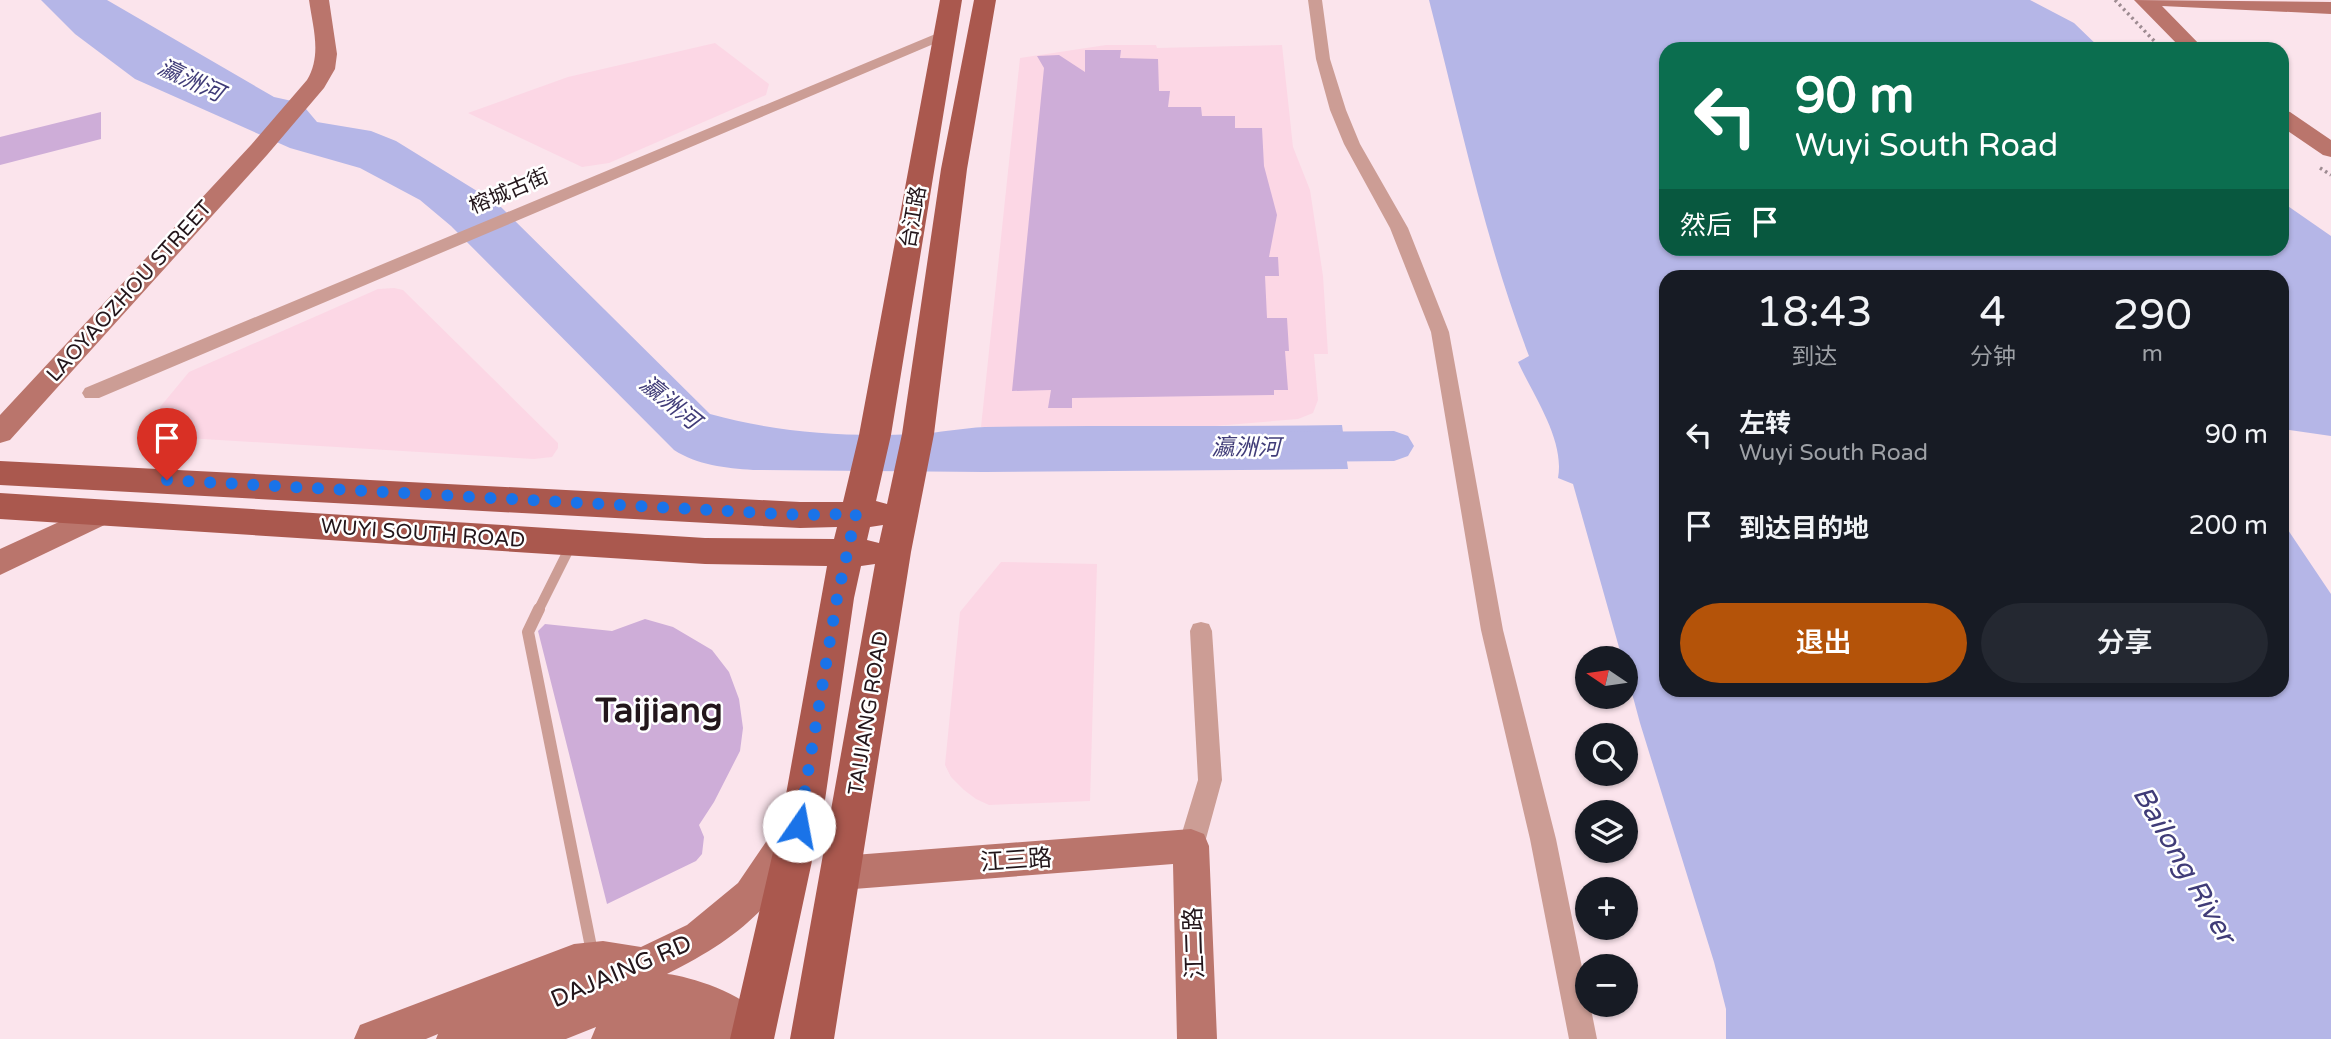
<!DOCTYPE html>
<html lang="zh">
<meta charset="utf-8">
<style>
:root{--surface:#171b24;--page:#242831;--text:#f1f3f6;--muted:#9ea1a6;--accent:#b45309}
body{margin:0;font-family:"Varela Round","Noto Sans SC",sans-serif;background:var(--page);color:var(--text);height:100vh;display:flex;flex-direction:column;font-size:26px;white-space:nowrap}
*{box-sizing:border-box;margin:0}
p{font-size:23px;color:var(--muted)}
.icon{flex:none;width:38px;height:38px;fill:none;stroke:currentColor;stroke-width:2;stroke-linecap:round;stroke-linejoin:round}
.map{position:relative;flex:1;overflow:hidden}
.drawer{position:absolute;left:1659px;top:270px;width:630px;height:427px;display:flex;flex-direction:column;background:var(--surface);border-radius:21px;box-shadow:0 2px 5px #0004}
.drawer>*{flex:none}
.banner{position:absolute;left:1659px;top:42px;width:630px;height:214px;border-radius:21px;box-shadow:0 2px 5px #0004;background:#0b6e4f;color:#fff;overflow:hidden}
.needle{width:46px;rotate:283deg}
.buttons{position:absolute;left:1575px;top:646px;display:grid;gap:14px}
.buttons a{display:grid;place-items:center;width:63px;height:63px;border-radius:50%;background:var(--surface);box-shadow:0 2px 5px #0004;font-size:35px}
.pin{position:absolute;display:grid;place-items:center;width:60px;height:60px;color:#fff;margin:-72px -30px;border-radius:50% 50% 50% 0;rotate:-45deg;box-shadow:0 0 7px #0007}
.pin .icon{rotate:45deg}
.me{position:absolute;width:77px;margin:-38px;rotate:12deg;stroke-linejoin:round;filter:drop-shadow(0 0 5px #0008)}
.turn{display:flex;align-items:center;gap:24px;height:147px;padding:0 21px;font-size:32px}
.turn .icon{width:91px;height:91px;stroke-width:2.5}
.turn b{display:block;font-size:49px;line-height:60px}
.then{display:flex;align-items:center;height:66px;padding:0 21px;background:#0003;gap:14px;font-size:26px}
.eta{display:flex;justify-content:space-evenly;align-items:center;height:119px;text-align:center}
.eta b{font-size:42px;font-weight:600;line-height:49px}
.cta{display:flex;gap:14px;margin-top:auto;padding:14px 21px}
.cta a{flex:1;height:80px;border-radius:42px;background:var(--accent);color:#fff;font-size:28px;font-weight:600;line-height:80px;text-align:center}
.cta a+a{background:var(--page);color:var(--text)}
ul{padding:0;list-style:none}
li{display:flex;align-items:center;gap:21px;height:91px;padding:0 21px}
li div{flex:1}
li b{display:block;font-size:26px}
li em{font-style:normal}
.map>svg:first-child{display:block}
</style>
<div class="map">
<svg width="2331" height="1039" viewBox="0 0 2331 1039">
<rect width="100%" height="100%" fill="#fbe4ec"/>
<path fill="#fcd7e5" d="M 715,43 L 769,84 L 766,95 L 609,163 L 582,167 L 468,113 L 568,77 Z
M 1106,45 L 1156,45 L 1157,48 L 1282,45 L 1293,147 L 1310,190 L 1323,276 L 1328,354 L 1314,354 L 1318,400 L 1313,413 L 1298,419 L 1203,427 L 981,427 L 1020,58 Z
M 394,288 L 403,290 L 558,443 L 558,448 L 552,457 L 534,459 L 137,435 L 189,372 L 378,289 Z
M 1001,562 L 1097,564 L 1090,801 L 989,805 L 976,799 L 964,790 L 951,777 L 945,765 L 960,612 Z"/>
<path fill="#b5b6e7" d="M 41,0 L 107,0 L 274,97 L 301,103 L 317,122 L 371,131 L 396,141 L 498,204 L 710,414 C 778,433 845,437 916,434 C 939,433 961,428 985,427 C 1104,425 1223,427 1342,425 L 1348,469 L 984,472 L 753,470 C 726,468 697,465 674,450 L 451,226 L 420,200 L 360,168 L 290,148 L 135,79 L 75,34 Z
M 1429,0 L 2030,0 L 2074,23 L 2101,49 L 1666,49 L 1666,248 L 2282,248 L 2282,202 L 2331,236 L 2331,436 L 2282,429 L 2282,276 L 1666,276 L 1666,690 L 2282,690 L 2282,521 L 2331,594 L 2331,1039 L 1726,1039 L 1726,1009 L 1714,962 L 1640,723 L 1626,671 L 1626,658 L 1622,658 L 1573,484 L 1558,478 C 1565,440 1534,397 1518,362 L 1529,356 C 1485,241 1460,120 1429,0 Z"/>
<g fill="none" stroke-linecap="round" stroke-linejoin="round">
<path fill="#b5b6e7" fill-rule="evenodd" d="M 1394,431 L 1408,436 L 1414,446 L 1408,456 L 1394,461 L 1286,462 L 1272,457 L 1266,447 L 1272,437 L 1286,432 Z"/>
</g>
<path fill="#ceadd8" d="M 1085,50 L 1121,50 L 1120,58 L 1158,59 L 1159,91 L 1170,91 L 1168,107 L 1201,107 L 1202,116 L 1235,116 L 1235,128 L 1262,128 L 1264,166 L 1277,215 L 1269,257 L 1278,257 L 1279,276 L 1265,276 L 1267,318 L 1287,318 L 1289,351 L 1285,351 L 1288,390 L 1274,390 L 1274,395 L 1072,398 L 1072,408 L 1048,408 L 1051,390 L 1012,391 L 1044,68 L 1037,56 L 1059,55 L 1085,72 Z
M 101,112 L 101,139 L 0,165 L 0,137 Z
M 645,619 L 673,627 L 712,650 L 729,672 L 739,699 L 743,728 L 740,751 L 714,802 L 699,825 L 704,837 L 702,854 L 696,861 L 607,904 L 538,631 L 545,624 L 612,631 Z"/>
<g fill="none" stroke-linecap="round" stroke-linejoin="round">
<path stroke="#9d8b91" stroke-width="3.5" stroke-dasharray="2.5 3.5" stroke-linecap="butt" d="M 2115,0 L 2160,47
M 2320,168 L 2331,175"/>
<path stroke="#cc9d95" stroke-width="10" d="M 538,611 L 571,545"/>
<path stroke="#cc9d95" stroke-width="12" d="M 539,609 L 528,632 L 593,957"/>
<path fill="#cc9d95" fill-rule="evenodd" d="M 1308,0 L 1322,0 L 1330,59 L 1346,110 L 1360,144 L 1408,228 L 1449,332 L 1503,630 L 1556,839 L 1587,992 L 1587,1004 L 1590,1004 L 1597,1039 L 1569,1039 L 1530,839 L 1481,630 L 1431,332 L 1390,228 L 1344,144 L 1330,110 L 1316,59 Z
M 945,30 L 952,34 L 950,37 L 99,398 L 85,398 L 82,393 L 85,388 Z
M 1201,622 L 1209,624 L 1212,631 L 1222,780 L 1204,846 L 1200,854 L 1191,858 L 1182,854 L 1178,846 L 1198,780 L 1190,631 L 1193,624 Z"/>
<path fill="#ba756c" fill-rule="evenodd" d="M 309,0 L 329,0 L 337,54 L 335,69 L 324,88 L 267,155 L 10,440 L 0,443 L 0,415 L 251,145 L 307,80 C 322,55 313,28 309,0 Z
M 2134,0 L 2331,2 L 2331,14 L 2162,6 L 2204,49 L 2182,49 Z
M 2282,110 L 2290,112 L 2331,140 L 2331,157 L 2323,155 L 2282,127 Z
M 107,500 L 117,503 L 122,511 L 117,519 L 0,575 L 0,549 Z
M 789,822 L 802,827 L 807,839 C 776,909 733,941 667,974 C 696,977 773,1003 771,1039 L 591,1039 L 596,1027 L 566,1039 L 436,1039 L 438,1034 L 426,1039 L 354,1039 L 360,1025 L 574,944 L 603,941 L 641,947 L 687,925 L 738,883 L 776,827 Z
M 1191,829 L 1204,834 L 1209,846 L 1217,1039 L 1177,1039 L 1173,864 L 841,890 L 828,885 L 823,873 L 828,861 L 841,856 Z"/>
<path fill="#aa584e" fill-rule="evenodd" d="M 940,0 L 962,0 L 891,435 L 876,501 L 887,504 L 902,434 L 941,169 L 974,0 L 996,0 L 967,169 L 934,434 L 911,552 L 834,1039 L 790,1039 L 875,564 L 861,566 L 854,598 L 825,800 L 774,1039 L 730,1039 L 785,800 L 827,566 L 705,564 L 0,519 L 0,493 L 705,538 L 834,539 L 837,527 L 800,528 L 0,485 L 0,461 L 800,502 L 843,502 L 859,435 ZM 883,525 L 879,543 L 867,540 L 870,527 Z"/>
</g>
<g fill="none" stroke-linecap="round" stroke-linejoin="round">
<path stroke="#1a73e8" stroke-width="12" stroke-dasharray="0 21.6" d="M 167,480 L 800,515 L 856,514 L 837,598 L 799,826"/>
</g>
<g text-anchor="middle" stroke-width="5" stroke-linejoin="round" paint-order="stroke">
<g font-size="21" fill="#23161b" stroke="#fff">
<text transform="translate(509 191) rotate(-23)" y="7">榕城古街</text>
<text transform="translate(913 217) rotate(-80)" y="7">台江路</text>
<text transform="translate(129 291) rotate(-48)" y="7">LAOYAOZHOU STREET</text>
<text transform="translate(423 533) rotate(4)" y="7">WUYI SOUTH ROAD</text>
<text transform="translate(868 713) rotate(-81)" y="7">TAIJIANG ROAD</text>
</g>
<g font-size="23" font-style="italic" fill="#403c78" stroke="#fff">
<text transform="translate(191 80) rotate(25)" y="8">瀛洲河</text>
<text transform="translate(670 402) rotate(39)" y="8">瀛洲河</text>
<text x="1246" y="455">瀛洲河</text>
</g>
<g font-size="24" fill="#23161b" stroke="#fff">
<text transform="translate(1016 860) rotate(-4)" y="8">江三路</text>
<text transform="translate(1194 943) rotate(-92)" y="8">江二路</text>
<text transform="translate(621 971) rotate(-23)" y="8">DAJAING RD</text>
</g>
<g font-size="28" font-style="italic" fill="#403c78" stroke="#fff">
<text transform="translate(2185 864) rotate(60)" y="10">Bailong River</text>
</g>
<g font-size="35" font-weight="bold" fill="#23161b" stroke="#fff">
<text x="659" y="722">Taijiang</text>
</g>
</g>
</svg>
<div class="buttons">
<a><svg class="needle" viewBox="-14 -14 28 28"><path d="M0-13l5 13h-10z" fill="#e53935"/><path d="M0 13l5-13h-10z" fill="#9ea1a6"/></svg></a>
<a><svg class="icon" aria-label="search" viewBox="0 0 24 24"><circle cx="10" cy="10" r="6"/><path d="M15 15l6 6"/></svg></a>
<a><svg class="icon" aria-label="layers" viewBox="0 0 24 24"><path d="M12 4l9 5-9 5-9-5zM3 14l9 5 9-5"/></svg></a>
<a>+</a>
<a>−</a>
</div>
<div class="pin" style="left:167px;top:480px;background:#d93025"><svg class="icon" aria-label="arrive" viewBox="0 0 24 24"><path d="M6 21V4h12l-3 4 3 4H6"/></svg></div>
<svg class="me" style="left:799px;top:826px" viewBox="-20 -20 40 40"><circle r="19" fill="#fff"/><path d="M0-13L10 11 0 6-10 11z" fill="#1a73e8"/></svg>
<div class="banner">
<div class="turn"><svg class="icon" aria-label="left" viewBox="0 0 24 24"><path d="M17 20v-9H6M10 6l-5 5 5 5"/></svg><div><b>90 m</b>Wuyi South Road</div></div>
<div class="then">然后<svg class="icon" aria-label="arrive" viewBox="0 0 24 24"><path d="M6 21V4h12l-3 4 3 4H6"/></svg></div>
</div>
<section class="drawer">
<div class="eta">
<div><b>18:43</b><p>到达</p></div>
<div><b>4</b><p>分钟</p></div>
<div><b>290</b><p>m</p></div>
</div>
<ul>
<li><svg class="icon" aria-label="left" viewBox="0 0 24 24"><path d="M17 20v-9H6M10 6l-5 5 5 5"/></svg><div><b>左转</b><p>Wuyi South Road</p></div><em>90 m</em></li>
<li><svg class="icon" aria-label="arrive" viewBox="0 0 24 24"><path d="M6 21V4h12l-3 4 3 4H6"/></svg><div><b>到达目的地</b></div><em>200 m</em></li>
</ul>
<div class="cta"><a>退出</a><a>分享</a></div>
</section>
</div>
